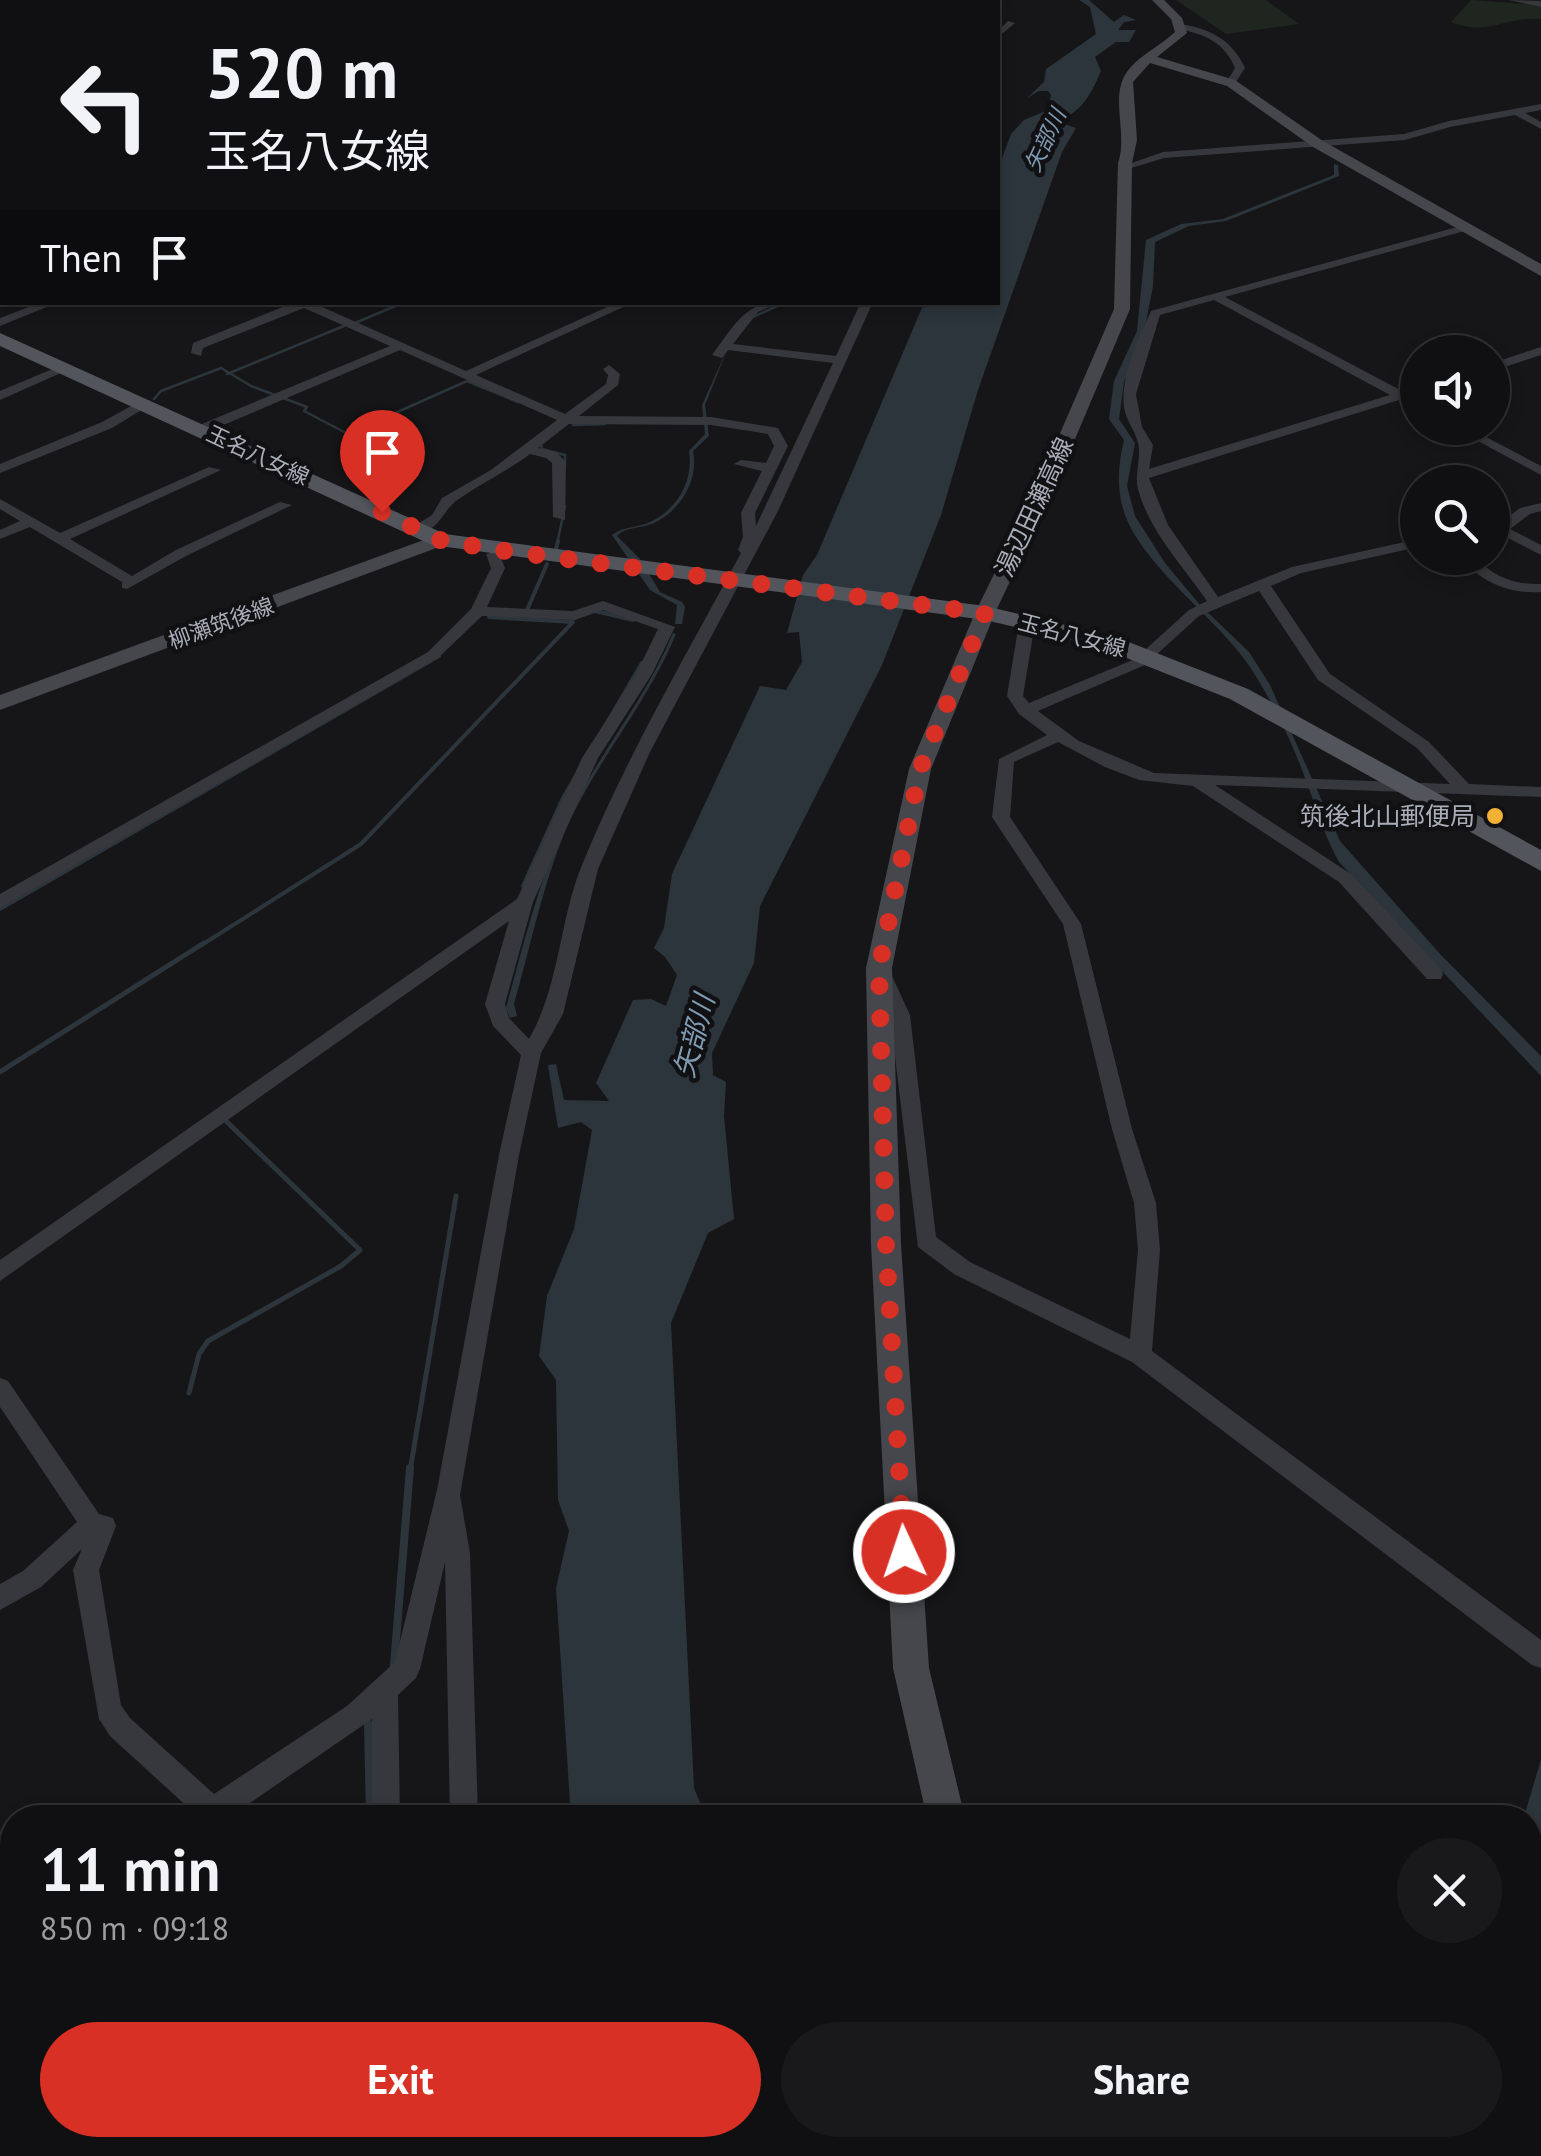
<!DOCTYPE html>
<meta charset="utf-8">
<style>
:root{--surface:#101012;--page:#19191b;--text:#f1f3f6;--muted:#9c9d9f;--line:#303032;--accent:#d93025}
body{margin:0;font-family:"PT Sans","Noto Sans JP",sans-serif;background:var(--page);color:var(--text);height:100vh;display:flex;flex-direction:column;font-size:38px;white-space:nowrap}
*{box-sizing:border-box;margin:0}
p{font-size:32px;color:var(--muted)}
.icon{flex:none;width:55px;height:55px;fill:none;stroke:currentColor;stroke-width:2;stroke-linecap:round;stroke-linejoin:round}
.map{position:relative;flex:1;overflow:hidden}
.drawer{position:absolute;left:0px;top:1805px;width:1542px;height:352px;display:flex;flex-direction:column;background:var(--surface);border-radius:40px 40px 0 0;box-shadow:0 5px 15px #0003,0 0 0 2px var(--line)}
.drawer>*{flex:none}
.banner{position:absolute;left:0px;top:0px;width:1000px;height:305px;box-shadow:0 5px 15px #0003,0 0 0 2px var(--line);background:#101012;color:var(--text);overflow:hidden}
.fabs{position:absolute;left:1400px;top:335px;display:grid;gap:20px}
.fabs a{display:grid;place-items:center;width:110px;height:110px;border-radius:50%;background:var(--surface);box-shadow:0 5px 15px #0003,0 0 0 2px var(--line);font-size:50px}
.pin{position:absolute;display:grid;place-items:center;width:85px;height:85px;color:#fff;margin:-102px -42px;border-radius:50% 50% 50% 0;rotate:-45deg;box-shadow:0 0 10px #0007}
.pin .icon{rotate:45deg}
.me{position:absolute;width:110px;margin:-55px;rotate:357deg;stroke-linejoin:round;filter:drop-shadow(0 0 8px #0008)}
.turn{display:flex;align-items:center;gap:35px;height:210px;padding:0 40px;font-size:45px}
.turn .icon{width:130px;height:130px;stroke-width:2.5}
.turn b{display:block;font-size:70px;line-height:85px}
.then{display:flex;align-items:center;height:95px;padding:0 40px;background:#0003;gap:20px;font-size:38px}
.round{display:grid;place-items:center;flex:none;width:105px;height:105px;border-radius:52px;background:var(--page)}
.overview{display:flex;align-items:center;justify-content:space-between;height:170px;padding:0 40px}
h1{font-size:60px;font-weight:700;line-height:75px}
.cta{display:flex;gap:20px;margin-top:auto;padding:20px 40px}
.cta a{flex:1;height:115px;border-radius:60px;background:var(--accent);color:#fff;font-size:40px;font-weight:700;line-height:115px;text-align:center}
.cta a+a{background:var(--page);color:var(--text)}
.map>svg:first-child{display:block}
</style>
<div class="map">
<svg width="1541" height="2156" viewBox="0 0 1541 2156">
<rect width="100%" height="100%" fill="#161618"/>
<path fill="#1e261f" d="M 1176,0 L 1266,0 L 1299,24 L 1226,34 Z
M 1471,0 L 1541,5 L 1541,19 C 1506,16 1488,37 1451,22 Z"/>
<path fill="#2c353c" d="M 1079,0 L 1089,0 L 1114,22 L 1124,15 L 1136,20 L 1124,22 L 1118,30 L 1136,30 L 1129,42 L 1116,42 L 1095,57 L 1101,71 C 1093,90 1084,109 1064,118 L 1064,124 L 1076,128 L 1062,152 L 978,390 L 941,515 L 882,665 L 760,906 L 754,963 L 712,1053 L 713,1075 L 726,1082 L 724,1116 L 734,1219 L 708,1233 L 671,1323 L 694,1788 L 706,1817 L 571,1818 L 556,1588 L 569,1531 L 558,1500 L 556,1380 L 539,1356 L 547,1296 L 574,1229 L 592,1130 L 581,1122 L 558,1128 L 548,1065 L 556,1064 L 564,1100 L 609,1101 L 596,1083 L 633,1000 L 651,999 L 666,1006 L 677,975 L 665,957 L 654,948 L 664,928 L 672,874 L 760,686 L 786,690 L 802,662 L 799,632 L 787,633 L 803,575 L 817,555 L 924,303 L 998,302 L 998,169 L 1011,134 L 1024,120 L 1048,110 L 1051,95 L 1048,91 L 1039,91 L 1027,98 L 1044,82 L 1046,69 L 1096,34 L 1090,7 Z
M 1334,164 L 1338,165 L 1339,176 L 1226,221 L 1189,226 L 1155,242 L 1153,286 L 1144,332 L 1124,382 L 1119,419 L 1135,443 L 1127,486 L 1135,516 L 1165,563 L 1200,605 L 1249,652 L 1270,685 L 1340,841 L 1440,954 L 1541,1056 L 1541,1076 L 1339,862 C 1324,835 1316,807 1305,778 C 1292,741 1265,686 1242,656 C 1210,614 1143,564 1125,515 C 1116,490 1118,465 1124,440 L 1109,419 L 1114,381 L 1137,331 L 1146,240 L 1181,224 L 1223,219 L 1334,175 Z
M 729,345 L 705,405 L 709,436 L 693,451 C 699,480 681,510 654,523 C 641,529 627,526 617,536 L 640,559 L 660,592 L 682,602 L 685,607 L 682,624 L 675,624 L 677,605 L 650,590 L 612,535 C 624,526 637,528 650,522 C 677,510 694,480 689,451 L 705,434 L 702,405 Z
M 673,633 L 676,634 C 647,705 594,763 564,834 C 542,888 530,948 514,1004 L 517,1016 L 510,1018 L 506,1008 C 522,950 537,888 561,833 C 591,762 644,704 673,633 Z
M 1541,1759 L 1541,1851 L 1537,1865 L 1541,1906 L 1541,2156 L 1530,2156 L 1530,1818 L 1524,1817 Z
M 613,2145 L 783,2145 L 785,2156 L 614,2156 Z"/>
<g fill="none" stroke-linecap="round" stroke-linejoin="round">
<path stroke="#2c353c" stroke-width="2.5" d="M 54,2 L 64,0
M 658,2 L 666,0
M 786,2 L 793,0
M 753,317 L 786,302
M 355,323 L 405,302
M 227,374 L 344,326
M 154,399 L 161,391 L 221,368 L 251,386 L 307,407 L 304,411 L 348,434 L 467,381 L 518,402
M 573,425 L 605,424
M 541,444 L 542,449 L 565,455 L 565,465
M 557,544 L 565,506"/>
<path stroke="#2c353c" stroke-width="4" d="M 556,549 L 558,541
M 527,610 L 547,564
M 595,611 L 633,620
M 523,886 L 563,798 L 642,663
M 0,909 L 439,656
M 200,946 L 361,844 L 573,622 L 489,617"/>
<path stroke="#2c353c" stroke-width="5" d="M 0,1072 L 204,943
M 189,1393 L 199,1354 L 208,1341 L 341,1266 L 360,1250 L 227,1122
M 410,1471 L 456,1196"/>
<path stroke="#2c353c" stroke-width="8" d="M 394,1665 L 410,1468
M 368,1723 L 370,1818"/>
<path fill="#37383d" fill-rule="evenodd" d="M 976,0 L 986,0 L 987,2 L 978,2 Z
M 1509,0 L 1541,1 L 1541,7 Z
M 1008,21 L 1015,23 L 998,37 L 998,31 Z
M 1181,24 C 1211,29 1232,40 1245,68 L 1234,85 L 1226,83 L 1235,68 C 1224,42 1205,34 1178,29 Z
M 0,42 L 2,42 L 2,48 L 0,48 Z
M 0,97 L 2,98 L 2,105 L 0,104 Z
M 1541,104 L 1541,110 L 1525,113 L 1541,122 L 1541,129 L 1515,115 L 1450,127 L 1405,140 L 1164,158 L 1128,169 L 1123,166 L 1163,152 L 1404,134 L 1449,121 Z
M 0,141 L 2,141 L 2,147 L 0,147 Z
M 0,162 L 2,163 L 2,172 L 0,172 Z
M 0,185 L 2,185 L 2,191 L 0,191 Z
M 1468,224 L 1473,227 L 1472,229 L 1225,297 L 1402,391 L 1418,386 L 1418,394 L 1411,396 L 1411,402 L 1399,400 L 1149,478 L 1168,525 L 1218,597 L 1292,567 L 1418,539 L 1418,547 L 1301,573 L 1271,586 L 1330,674 L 1429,742 L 1469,784 L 1541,787 L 1541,797 L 1215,785 L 1351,874 L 1441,969 L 1443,974 L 1441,979 L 1427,979 L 1339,882 L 1193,786 L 1139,780 L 1105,767 L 1058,742 L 1014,762 L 1010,817 L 1081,924 L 1132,1129 L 1156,1203 L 1160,1250 L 1152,1351 L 1541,1640 L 1541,1668 L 1532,1665 L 1132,1362 L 954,1274 L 918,1247 L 890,1015 L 871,970 L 880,964 L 887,965 L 910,1015 L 936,1237 L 970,1262 L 1130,1339 L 1138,1250 L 1134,1203 L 1112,1129 L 1063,924 L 992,817 L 999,759 L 1047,735 L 1019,714 L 1007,696 L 1019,623 L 1027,618 L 1035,623 L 1023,696 L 1029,703 L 1135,659 L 1189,610 L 1207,601 C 1183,566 1149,531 1138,489 C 1134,474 1142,457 1138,443 C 1135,430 1126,421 1124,407 C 1120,377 1139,338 1151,311 ZM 1214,300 L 1390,395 L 1149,469 L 1153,445 L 1142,427 L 1136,394 L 1160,315 ZM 1259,591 L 1318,680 L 1417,748 L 1450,784 L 1154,773 L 1079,741 L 1038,711 L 1145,665 L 1199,616 Z
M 42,302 L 59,302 L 0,326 L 0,318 Z
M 295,302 L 311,302 L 466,371 L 618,302 L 634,302 L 476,375 L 565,414 L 606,384 L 608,375 L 603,369 L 609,365 L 620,374 L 618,385 L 579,416 L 711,417 L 778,428 L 788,446 L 755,513 L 756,526 L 833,363 L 728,350 L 722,358 L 712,355 C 732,329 744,302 780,302 L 758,312 L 733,344 L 836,356 L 861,302 L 873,302 L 778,511 L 650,752 L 598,869 L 563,1014 L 541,1053 L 519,1155 L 460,1495 L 470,1553 L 478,1818 L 450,1818 L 445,1562 L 420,1669 L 416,1678 L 398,1695 L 400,1818 L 372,1818 L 372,1719 L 228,1818 L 189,1818 L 192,1811 L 110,1736 L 99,1719 L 73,1570 L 82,1549 L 41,1587 L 0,1610 L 0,1584 L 23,1571 L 77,1522 L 0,1407 L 0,1378 L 8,1381 L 99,1514 L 113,1518 L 116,1526 L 99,1570 L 121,1705 L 130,1718 L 214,1794 L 347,1706 L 395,1662 L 437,1490 L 499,1155 L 521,1055 L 493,1026 L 485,1004 L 509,921 L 0,1281 L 0,1260 L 517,899 L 582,758 L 636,674 L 658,629 L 603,610 L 575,620 L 482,616 L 438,658 L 0,908 L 0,894 L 428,652 L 471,609 L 491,568 L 486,554 L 498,551 L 505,568 L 487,607 L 573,611 L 603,601 L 675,627 L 652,674 L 598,758 L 533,902 L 505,1004 L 509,1018 L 529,1039 C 560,985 559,921 582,865 C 626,757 686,656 741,553 L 738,550 L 743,537 L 741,513 L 762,471 L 734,464 L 741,460 L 766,463 L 774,446 L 768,434 L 711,425 L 569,424 L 538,448 L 556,452 L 566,462 L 565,520 L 553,517 L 552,463 L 546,458 L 530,454 C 506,472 480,484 456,501 C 441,513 438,534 414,532 L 414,526 L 432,515 L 442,498 L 491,470 L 557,420 L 400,350 L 207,432 L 197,432 L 197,426 L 390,346 L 304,308 L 203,348 L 201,356 L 191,353 L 193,343 Z
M 1541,347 L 1541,355 L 1492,371 L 1492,363 Z
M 62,365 L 72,368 L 0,400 L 0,391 Z
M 144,399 L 150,403 L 148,406 L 112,428 L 0,473 L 0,464 L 102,422 Z
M 1454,428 L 1469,428 L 1541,466 L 1541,475 Z
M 209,467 L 221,470 L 70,539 L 132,576 L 176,550 L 280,502 L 292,505 L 186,556 L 127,589 L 122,588 L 122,582 L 30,527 L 0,539 L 0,530 L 20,521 L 0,509 L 0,499 L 60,533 Z
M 1541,503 L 1541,511 L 1530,514 L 1510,529 L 1541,545 L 1541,555 L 1502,535 L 1492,540 L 1492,529 L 1520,508 Z
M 1462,558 L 1476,558 C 1494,577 1515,585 1541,584 L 1541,592 C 1510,594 1481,583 1462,558 Z
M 0,1936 L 12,1942 L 12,1973 L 0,1968 Z
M 12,2008 L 12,2063 L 0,2071 L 0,2015 Z
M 0,2080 L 12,2088 L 12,2145 L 39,2145 L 38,2156 L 6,2156 L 11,2135 L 0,2129 Z
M 375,2145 L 407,2145 L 407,2156 L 375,2156 Z
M 457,2145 L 489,2145 L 489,2156 L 457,2156 Z
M 1102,2145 L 1134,2145 L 1137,2156 L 1105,2156 Z"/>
<path fill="#45474d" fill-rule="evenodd" d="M 1152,0 L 1164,0 L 1182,18 L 1187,33 L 1157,57 L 1235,80 L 1323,141 L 1541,264 L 1541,276 L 1313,147 L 1227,86 L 1150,63 L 1133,82 L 1137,140 L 1132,163 L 1130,309 L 1056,484 L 995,613 L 931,769 L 892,968 L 901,1244 L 929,1668 L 965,1818 L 927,1818 L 893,1668 L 871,1244 L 866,968 L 909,769 L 975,613 L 1038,484 L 1114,309 L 1118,163 C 1129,132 1107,94 1130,68 C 1142,54 1161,45 1175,32 L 1171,19 Z
M 440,534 L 447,536 L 447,544 L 0,710 L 0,695 Z
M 1001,2145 L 1045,2145 L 1048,2156 L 1004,2156 Z"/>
<path fill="#53555c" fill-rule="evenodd" d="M 0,333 L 445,534 L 985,606 L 1116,637 L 1248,689 L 1541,850 L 1541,871 L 1230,699 L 1099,647 L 985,620 L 432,545 L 0,346 Z"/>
</g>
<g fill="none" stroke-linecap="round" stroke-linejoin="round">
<path stroke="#d93025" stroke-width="18" stroke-dasharray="0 32.4" d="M 382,512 L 440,540 L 498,550 L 985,613 L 920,769 L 879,968 L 886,1244 L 904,1552"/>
</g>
<circle fill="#f2b134" stroke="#111113" stroke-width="4" cx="1495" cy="816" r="10"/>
<g text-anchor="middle" stroke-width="9" stroke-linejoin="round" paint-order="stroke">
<g font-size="22" font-style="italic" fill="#7f9bb3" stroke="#111113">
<text transform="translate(1045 140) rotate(-65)" y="8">矢部川</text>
</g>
<g font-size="22" fill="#a8adb8" stroke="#111113">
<text transform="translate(258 455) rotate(25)" y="8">玉名八女線</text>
<text transform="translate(221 623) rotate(-20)" y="8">柳瀬筑後線</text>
<text transform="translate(1072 635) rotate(15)" y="8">玉名八女線</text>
</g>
<g font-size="25" fill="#a8adb8" stroke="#111113">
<text transform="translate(1034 507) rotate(-65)" y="9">湯辺田瀬高線</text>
</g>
<g font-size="25" fill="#a8adb8" stroke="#111113" text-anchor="end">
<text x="1475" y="825">筑後北山郵便局</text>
</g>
<g font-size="28" font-style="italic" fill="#7f9bb3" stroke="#111113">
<text transform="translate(694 1036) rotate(-75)" y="10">矢部川</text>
</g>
</g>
</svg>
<div class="fabs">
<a><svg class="icon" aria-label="sound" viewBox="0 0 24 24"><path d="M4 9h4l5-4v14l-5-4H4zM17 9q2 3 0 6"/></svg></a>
<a><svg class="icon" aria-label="search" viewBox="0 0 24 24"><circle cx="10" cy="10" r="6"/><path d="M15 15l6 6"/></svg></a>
</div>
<div class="pin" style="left:382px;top:512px;background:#d93025"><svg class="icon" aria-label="arrive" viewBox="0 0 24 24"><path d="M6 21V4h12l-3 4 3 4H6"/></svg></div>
<svg class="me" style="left:904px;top:1552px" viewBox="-20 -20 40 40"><circle r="17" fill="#d93025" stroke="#fff" stroke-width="3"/><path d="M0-11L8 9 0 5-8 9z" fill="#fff"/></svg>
<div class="banner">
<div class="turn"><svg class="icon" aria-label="left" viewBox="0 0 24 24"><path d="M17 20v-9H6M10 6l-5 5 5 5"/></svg><div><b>520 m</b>玉名八女線</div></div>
<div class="then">Then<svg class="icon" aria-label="arrive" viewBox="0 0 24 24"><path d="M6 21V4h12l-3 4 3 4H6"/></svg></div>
</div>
<section class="drawer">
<div class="overview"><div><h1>11 min</h1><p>850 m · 09:18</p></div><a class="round"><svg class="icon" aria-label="close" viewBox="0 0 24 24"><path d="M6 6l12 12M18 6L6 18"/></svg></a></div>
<div class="cta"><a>Exit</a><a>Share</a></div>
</section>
</div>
